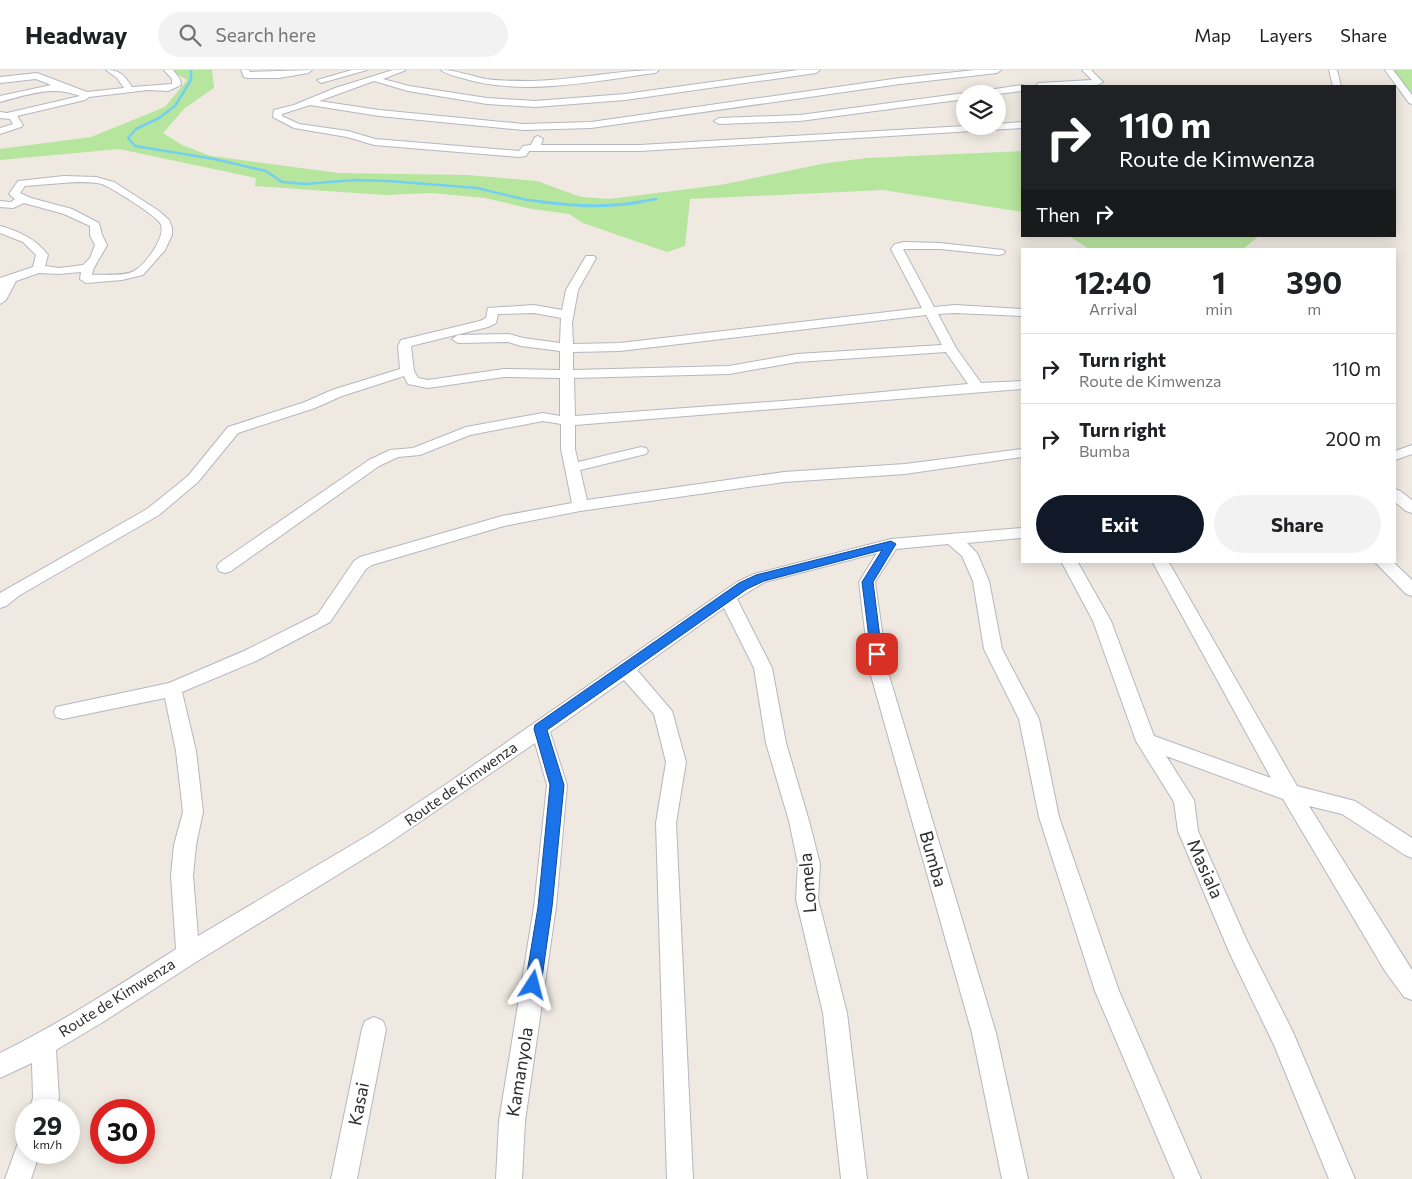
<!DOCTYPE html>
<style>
:root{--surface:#fff;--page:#f2f2f2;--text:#202124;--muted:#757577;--line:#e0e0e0;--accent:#111827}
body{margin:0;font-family:Commissioner,sans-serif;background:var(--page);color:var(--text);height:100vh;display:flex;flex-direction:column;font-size:19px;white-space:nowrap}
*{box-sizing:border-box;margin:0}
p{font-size:16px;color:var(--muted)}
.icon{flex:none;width:28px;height:28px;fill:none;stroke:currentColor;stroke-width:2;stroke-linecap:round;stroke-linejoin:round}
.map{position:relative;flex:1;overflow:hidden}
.drawer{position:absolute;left:1021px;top:178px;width:375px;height:315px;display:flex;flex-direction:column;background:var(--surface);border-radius:0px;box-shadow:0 2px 12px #0003}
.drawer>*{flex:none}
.hud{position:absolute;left:1021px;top:15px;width:375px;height:152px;border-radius:0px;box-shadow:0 2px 12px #0003;background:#202124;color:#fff;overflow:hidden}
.controls{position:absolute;left:956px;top:15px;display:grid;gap:10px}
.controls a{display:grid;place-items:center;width:50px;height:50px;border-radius:50%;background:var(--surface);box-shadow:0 2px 12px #0003;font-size:25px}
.speed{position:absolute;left:15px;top:1029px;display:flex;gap:10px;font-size:25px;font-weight:700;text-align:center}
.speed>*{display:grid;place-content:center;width:65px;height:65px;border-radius:50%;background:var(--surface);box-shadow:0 2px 12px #0003;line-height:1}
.speed small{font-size:12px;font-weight:400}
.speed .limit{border:8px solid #d22;background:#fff;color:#111}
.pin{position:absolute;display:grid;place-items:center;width:42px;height:42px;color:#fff;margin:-21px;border-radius:10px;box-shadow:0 2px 8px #0006}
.me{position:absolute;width:55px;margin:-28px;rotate:9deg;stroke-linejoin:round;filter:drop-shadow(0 0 4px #0008)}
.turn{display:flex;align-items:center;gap:18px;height:105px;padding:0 15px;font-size:22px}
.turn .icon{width:65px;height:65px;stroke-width:2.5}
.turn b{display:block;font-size:35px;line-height:42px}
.then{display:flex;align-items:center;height:48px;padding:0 15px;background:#0003;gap:10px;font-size:19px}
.eta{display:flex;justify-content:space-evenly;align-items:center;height:85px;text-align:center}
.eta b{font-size:30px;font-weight:700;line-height:35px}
.primary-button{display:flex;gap:10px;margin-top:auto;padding:10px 15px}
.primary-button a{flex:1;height:58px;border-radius:30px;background:var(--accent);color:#fff;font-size:20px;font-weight:700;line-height:58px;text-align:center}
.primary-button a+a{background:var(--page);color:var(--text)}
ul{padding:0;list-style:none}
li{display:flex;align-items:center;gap:15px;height:70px;padding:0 15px;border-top:1px solid var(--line)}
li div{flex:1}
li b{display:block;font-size:19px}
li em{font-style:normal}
header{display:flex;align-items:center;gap:30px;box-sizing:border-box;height:70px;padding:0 25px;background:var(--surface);border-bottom:1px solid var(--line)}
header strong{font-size:24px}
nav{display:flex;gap:28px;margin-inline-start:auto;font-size:18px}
.search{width:350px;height:45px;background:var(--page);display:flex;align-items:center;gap:12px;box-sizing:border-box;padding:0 18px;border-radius:28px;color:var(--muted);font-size:19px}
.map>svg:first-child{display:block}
</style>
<header>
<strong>Headway</strong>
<div class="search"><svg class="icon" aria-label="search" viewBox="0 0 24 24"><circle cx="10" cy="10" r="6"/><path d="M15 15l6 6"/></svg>Search here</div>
<nav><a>Map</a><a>Layers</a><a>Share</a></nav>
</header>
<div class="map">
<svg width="1412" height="1109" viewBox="0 0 1412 1109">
<rect width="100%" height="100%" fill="#efe9e1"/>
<path fill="#b6e59e" d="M 171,0 L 212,0 L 214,18 L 185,38 L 163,63 L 182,75 L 211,86 L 338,103 L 468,105 L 537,111 L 581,127 L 609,129 L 720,115 L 827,93 L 867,88 L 1022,81 L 1022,142 L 883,120 L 690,129 L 685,176 L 667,182 L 583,153 L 569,144 L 532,139 L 485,128 L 432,123 L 384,125 L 255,116 L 256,108 L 119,79 L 0,90 L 0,79 L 91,67 L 165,37 L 187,10 Z
M 1392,0 L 1412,0 L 1412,23 Z
M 1069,166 L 1259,166 L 1243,179 L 1089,179 Z"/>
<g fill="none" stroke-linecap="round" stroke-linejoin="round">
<path stroke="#75cff0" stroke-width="2.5" d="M 191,0 L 191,10 L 175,36 L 159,48 L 136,59 L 128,68 L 135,76 L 214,89 L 266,101 L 282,112 L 305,114 L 355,110 L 388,111 L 477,118 L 527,130 L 553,133
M 633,133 L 656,129"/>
<path stroke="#75cff0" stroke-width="3" d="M 541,132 C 579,136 603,138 641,132"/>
<defs>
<path id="minor" d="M 106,0 C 120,0 124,5 132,17 L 172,14 L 172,9 L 164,0 L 173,0 L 180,9 L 181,15 L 168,21 L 148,20 L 89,27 L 85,30 L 17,46 L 23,55 L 21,57 L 0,64 L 0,58 L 13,54 L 10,49 L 0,48 L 0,42 L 7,43 L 80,26 C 52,15 27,25 0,32 L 0,26 L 51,15 L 36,9 L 0,13 L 0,7 L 37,3 L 87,22 L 124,18 L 117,8 Z
M 241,0 L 249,0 L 250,2 L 312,0 L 308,3 L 279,8 L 247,8 L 244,7 Z
M 352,0 L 367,0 L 321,13 L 317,10 Z
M 393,0 L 406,0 L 383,9 L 409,16 L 487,28 L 535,31 L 625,24 L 798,0 L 820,0 L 816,3 L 625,30 L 535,37 L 487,34 L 408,21 L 374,11 L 319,31 L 379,40 L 524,54 L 591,52 L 900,8 L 975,0 L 1001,0 L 997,3 L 900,14 L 591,58 L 524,60 L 379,46 L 310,35 L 282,44 L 282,46 L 299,54 L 348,61 L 375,69 L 519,81 L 523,76 L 531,75 L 535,67 L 538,66 L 543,69 L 541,75 L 640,75 L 965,56 L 998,56 L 998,54 L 1022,52 L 1022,58 L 640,81 L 529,81 L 526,86 L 519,87 L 374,75 L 347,67 L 294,58 L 273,47 L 274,40 L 294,35 L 335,18 Z
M 441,0 C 457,0 470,6 486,9 C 501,11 517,11 532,11 C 575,10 617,0 659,0 L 655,3 C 593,11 523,27 462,8 C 455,6 446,4 441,0 Z
M 1082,0 L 1091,0 L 1103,12 C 1093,20 1049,17 1035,16 L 1039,13 L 1092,10 Z
M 1329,0 L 1337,0 L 1341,16 L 1333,16 Z
M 1385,0 L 1393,0 L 1412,25 L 1412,34 L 1409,33 Z
M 1022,15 L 1025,16 L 1022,16 L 1022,21 L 998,24 L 978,24 L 982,21 Z
M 965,23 L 967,24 L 965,29 L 800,51 L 719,54 L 714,51 L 719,48 L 800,45 Z
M 64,106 L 96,107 L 114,112 L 159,141 L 169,150 L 172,158 L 172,165 L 165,180 L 143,205 L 122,210 L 86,213 L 80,209 L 81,202 L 59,204 L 39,203 L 16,211 L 6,230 L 0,234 L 0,208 L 33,197 L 36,185 L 23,172 L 0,163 L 0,156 C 19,161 36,169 48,185 L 45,196 L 59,198 L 83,195 L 90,188 L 95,175 L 90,165 L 90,156 L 64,144 L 24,133 L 13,138 L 0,137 L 0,131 L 11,132 L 15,129 L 9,124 L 18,111 ZM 75,112 C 84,112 93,112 102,114 C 112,118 154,144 160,153 C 168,165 145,195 134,201 C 123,207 104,204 92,205 C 93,196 103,184 107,175 L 102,165 L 99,153 L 72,139 L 31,128 L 20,123 L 25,116 Z
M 904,172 L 940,173 L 1003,180 L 1005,182 L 1003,184 L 999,185 L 940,179 L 903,179 L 934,237 L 955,235 L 1022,239 L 1021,246 L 955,243 L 938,244 L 956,278 L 981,313 L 1022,311 L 1022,319 L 575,355 L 575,379 L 578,392 L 641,377 L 646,378 L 648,381 L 646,384 L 580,400 L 587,430 L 784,402 L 905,394 L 1022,379 L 1022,387 L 905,404 L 784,412 L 580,441 L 504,456 L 372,495 L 366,499 L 330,552 L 256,591 L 182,622 L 196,681 L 203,742 L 196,775 L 193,806 L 198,866 L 372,763 L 448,713 L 737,512 L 754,504 L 891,469 L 1022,458 L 1022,468 L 967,473 L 977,483 L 989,511 L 1002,579 L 1039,649 L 1059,747 L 1119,921 L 1201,1109 L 1175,1109 L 1095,921 L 1039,747 L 1019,649 L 984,579 L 973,511 L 962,486 L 948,474 L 896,479 L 875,512 L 888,602 L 996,963 L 1028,1109 L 1002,1109 L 972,963 L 870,602 L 859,512 L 877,483 L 765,512 L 737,529 L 772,598 L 786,673 L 809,751 L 820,794 L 818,829 L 847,943 L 867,1109 L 841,1109 L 823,943 L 796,829 L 798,794 L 789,751 L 766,673 L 754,598 L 724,538 L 637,600 L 672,641 L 686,692 L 676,753 L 693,1109 L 667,1109 L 656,753 L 666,692 L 654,644 L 624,610 L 550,662 L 567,715 L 556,837 L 525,1051 L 522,1109 L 496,1109 L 499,1051 L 534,837 L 547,715 L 535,673 L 386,775 L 196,892 L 103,952 L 56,980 L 59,1028 L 55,1040 L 29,1040 L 33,1028 L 32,993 L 0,1008 L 0,983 C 61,953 118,916 176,879 L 171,806 L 174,775 L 183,742 L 176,681 L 165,628 L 63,649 L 56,647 L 54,642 L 56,637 L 169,613 L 244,581 L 318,544 L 354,491 L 360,487 L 502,446 L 572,433 L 561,379 L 561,354 L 543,351 L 470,365 L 420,385 L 398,387 L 379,396 L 231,501 L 225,503 L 219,501 L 217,497 L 219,493 L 369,390 L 390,380 L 413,378 L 466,357 L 543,343 L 560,346 L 560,308 L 504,307 L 428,318 L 408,314 L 404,306 L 342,326 L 315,338 L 238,363 L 198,412 L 159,445 L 20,525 L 6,536 L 0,538 L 0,523 L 147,439 L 188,406 L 228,357 L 305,332 L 332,320 L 400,299 L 398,276 L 401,270 L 480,251 L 486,248 L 488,238 L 534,235 L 562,240 L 566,220 L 586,186 L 594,186 L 596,188 L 578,220 L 572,253 L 573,274 L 620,273 L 922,238 L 891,179 L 895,174 ZM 534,243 L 561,248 L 560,273 L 523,268 L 509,264 L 458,265 L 452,269 L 458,273 L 508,272 L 521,276 L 560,281 L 560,300 L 504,299 L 428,310 L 418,308 L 414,301 L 411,276 L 488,257 L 496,253 L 498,244 ZM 926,245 L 942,275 L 797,284 L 729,296 L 573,300 L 573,282 L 620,281 ZM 946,282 L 968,314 L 796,330 L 575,346 L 574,308 L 729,304 L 797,292 Z
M 1412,375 L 1412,384 L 1395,390 L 1395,381 Z
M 1395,419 L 1400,421 L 1412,430 L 1412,443 L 1406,441 L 1395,432 Z
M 1061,491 L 1077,491 L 1111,551 L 1154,666 L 1271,708 L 1152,491 L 1168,491 L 1297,716 L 1355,731 L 1412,768 L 1412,788 L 1405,785 L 1342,744 L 1309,736 L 1412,900 L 1412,930 L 1404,927 L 1385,901 L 1283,729 L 1166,686 L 1194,730 L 1198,761 L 1247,871 L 1292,960 L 1355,1109 L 1329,1109 L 1274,975 L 1230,884 L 1178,761 L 1174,732 L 1136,671 L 1093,551 Z
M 1374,491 L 1392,491 L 1412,510 L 1412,526 L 1406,524 Z
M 374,947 L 383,951 L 386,959 L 357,1109 L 331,1109 L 362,959 L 365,951 Z
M 26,1069 L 26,1082 L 40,1082 L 31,1109 L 5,1109 L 18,1073 Z"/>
</defs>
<use href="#minor" stroke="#b4b7c1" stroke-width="2"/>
<use href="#minor" fill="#fff" fill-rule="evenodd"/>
</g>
<path fill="#1a73e8" stroke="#114b97" d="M 891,471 L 896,474 L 873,512 L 882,584 L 881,587 L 872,587 L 871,584 L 862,512 L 882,480 L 764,511 L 747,519 L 547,660 L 564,715 L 552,837 L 541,915 L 538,920 L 533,922 L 528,920 L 525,915 L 538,837 L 550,715 L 534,659 L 535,655 L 739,513 L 756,505 Z"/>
<g text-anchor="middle" stroke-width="4.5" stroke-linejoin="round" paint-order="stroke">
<g font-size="15" fill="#2e2e2e" stroke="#fff">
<text transform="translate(461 714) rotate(-35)" y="5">Route de Kimwenza</text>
<text transform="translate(117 928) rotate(-32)" y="5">Route de Kimwenza</text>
</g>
<g font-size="18" fill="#2e2e2e" stroke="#fff">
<text transform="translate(933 789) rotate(74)" y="6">Bumba</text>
<text transform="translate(1205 799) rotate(66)" y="6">Masiala</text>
<text transform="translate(808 813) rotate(-95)" y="6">Lomela</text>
<text transform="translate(520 1002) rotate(-81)" y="6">Kamanyola</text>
<text transform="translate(359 1034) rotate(-79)" y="6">Kasai</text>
</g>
</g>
</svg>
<div class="controls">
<a><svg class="icon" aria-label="layers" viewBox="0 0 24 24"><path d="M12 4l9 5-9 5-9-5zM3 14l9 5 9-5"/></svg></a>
</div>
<div class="speed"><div>29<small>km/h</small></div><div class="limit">30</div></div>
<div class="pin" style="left:877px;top:584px;background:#d93025"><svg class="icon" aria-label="arrive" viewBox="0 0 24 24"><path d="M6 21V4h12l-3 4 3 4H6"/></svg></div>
<svg class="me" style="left:533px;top:915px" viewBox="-20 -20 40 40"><path d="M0-17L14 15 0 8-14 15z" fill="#1a73e8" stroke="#fff" stroke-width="4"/></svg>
<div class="hud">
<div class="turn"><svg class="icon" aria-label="right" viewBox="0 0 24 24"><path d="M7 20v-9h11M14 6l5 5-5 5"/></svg><div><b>110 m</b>Route de Kimwenza</div></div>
<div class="then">Then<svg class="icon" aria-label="right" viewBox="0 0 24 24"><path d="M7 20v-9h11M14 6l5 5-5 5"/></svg></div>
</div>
<section class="drawer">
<div class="eta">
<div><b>12:40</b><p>Arrival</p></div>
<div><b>1</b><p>min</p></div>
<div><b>390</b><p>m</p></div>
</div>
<ul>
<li><svg class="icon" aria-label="right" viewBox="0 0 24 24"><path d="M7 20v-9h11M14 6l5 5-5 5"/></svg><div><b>Turn right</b><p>Route de Kimwenza</p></div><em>110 m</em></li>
<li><svg class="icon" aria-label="right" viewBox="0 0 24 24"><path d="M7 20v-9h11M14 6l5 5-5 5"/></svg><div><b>Turn right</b><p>Bumba</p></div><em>200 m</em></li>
</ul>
<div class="primary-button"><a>Exit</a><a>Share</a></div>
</section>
</div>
